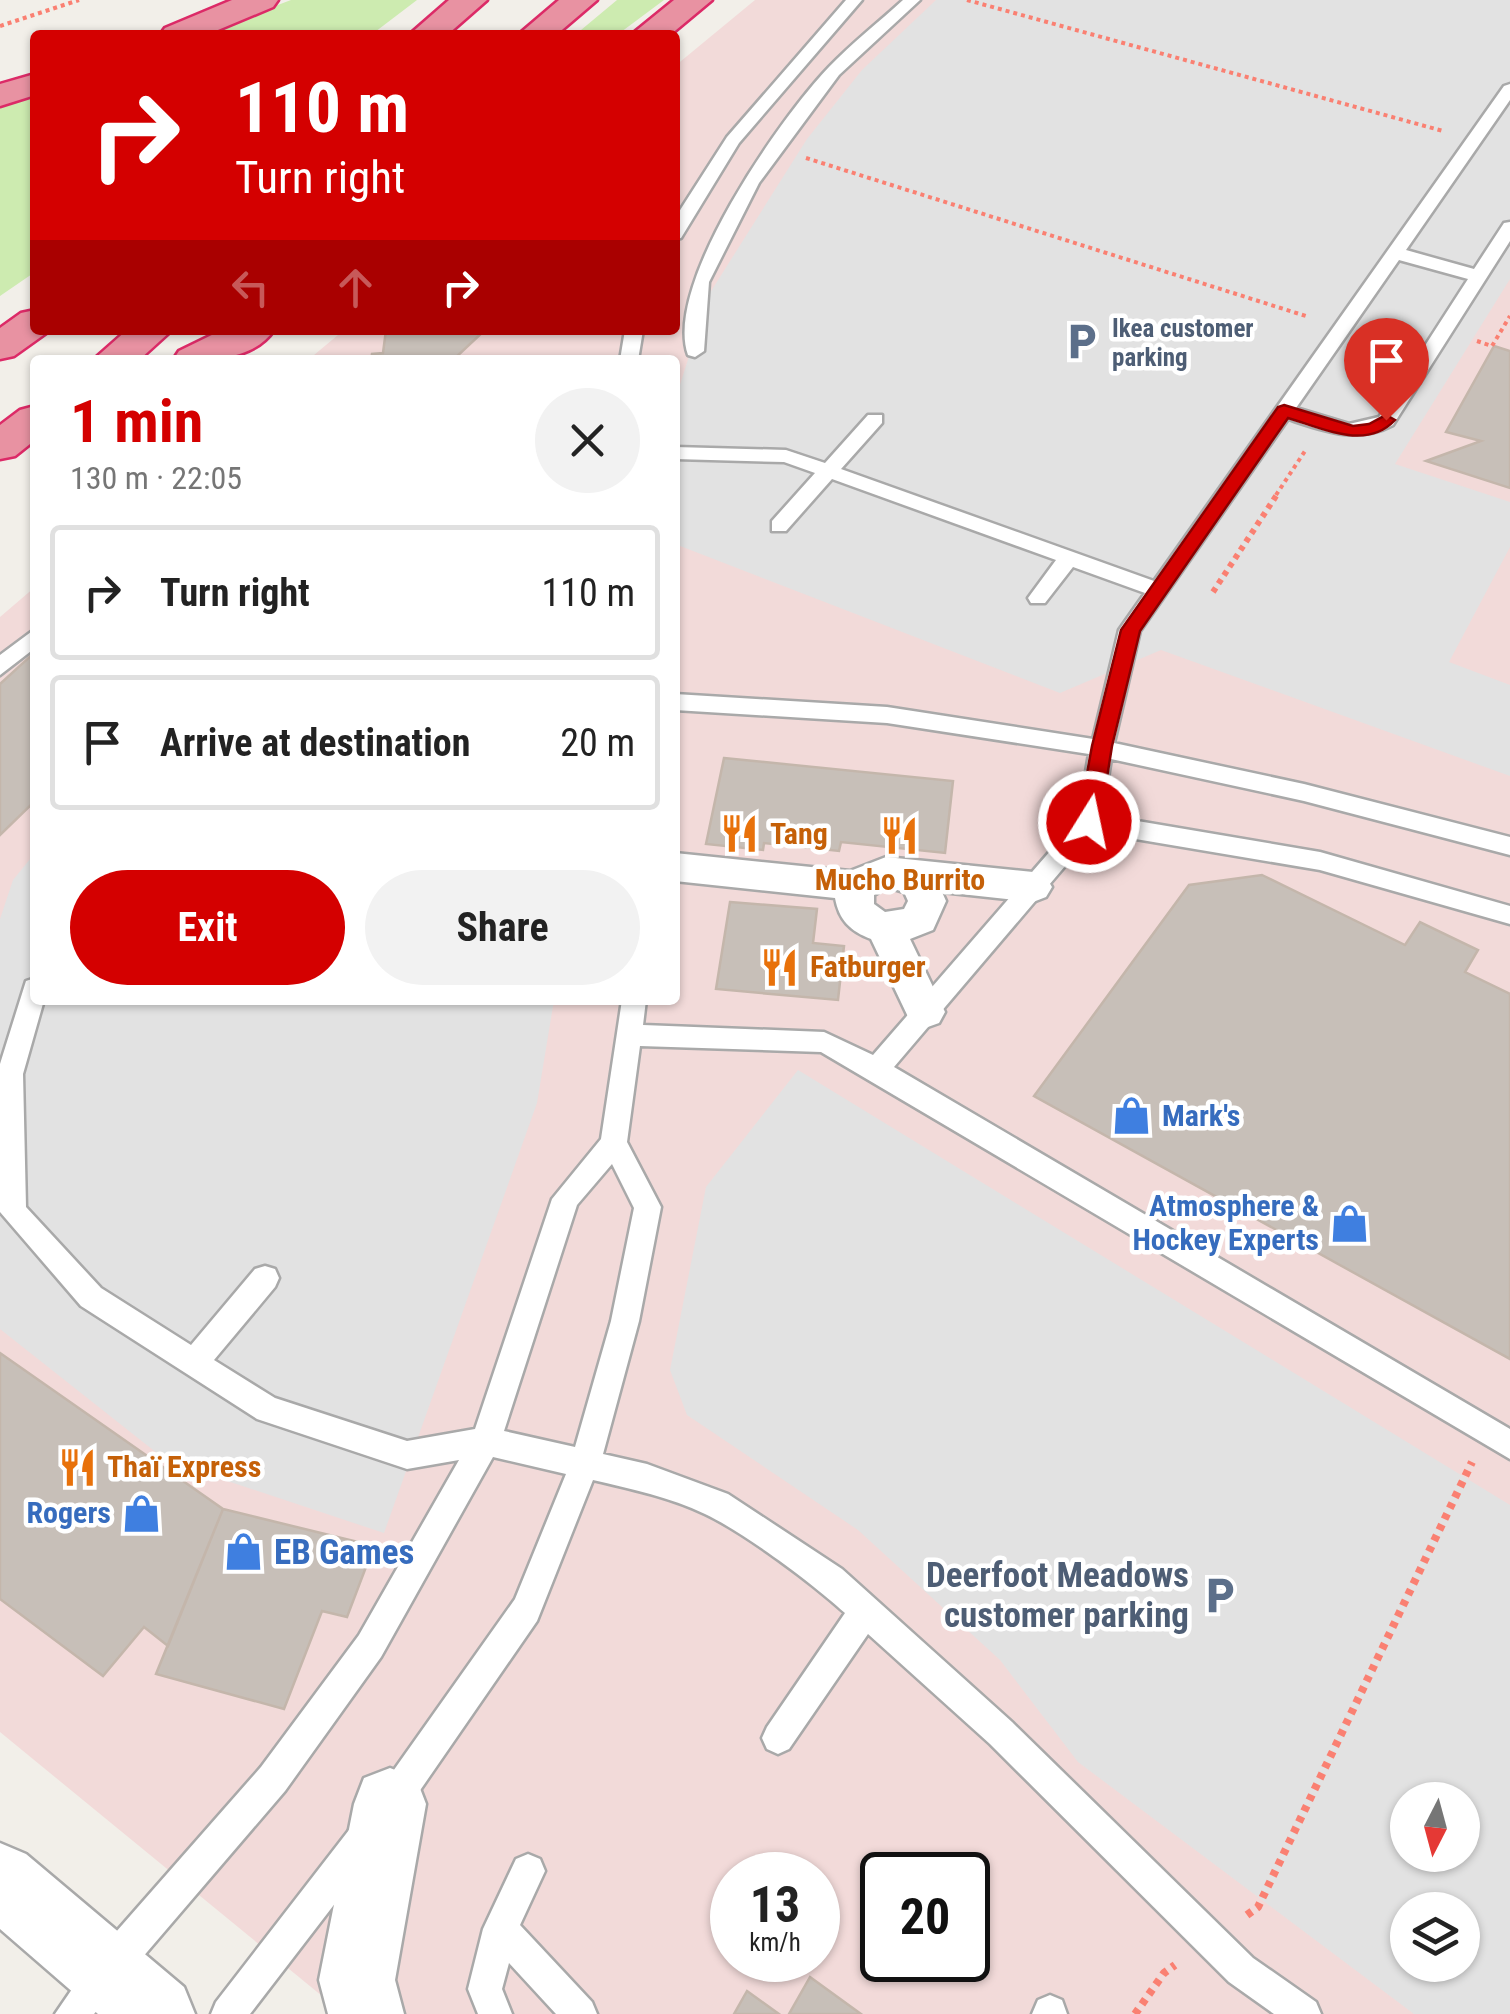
<!DOCTYPE html>
<meta charset="utf-8">
<style>
:root{--surface:#fff;--page:#f2f2f2;--text:#222;--muted:#767676;--line:#e0e0e0;--accent:#d40000}
body{margin:0;font-family:"Roboto Condensed",sans-serif;background:var(--page);color:var(--text);height:100vh;display:flex;flex-direction:column;font-size:38px;white-space:nowrap}
*{box-sizing:border-box;margin:0}
p{font-size:32px;color:var(--muted)}
.icon{flex:none;width:55px;height:55px;fill:none;stroke:currentColor;stroke-width:2;stroke-linecap:round;stroke-linejoin:round}
.map{position:relative;flex:1;overflow:hidden}
.details{position:absolute;left:30px;top:355px;width:650px;height:650px;display:flex;flex-direction:column;background:var(--surface);border-radius:10px;box-shadow:0 2px 8px #0004}
.details>*{flex:none}
.hud{position:absolute;left:30px;top:30px;width:650px;height:305px;border-radius:10px;box-shadow:0 2px 8px #0004;background:#d40000;color:#fff;overflow:hidden}
.needle{width:65px;rotate:186deg}
.buttons{position:absolute;left:1390px;top:1782px;display:grid;gap:20px}
.buttons a{display:grid;place-items:center;width:90px;height:90px;border-radius:50%;background:var(--surface);box-shadow:0 2px 8px #0004;font-size:50px}
.speed{position:absolute;left:710px;top:1852px;display:flex;gap:20px;font-size:50px;font-weight:700;text-align:center}
.speed>*{display:grid;place-content:center;width:130px;height:130px;border-radius:50%;background:var(--surface);box-shadow:0 2px 8px #0004;line-height:1}
.speed small{font-size:25px;font-weight:400}
.speed .limit{border:5px solid #111;border-radius:15px;background:#fff;color:#111}
.pin{position:absolute;display:grid;place-items:center;width:85px;height:85px;color:#fff;margin:-102px -42px;border-radius:50% 50% 50% 0;rotate:-45deg;box-shadow:0 0 10px #0007}
.pin .icon{rotate:45deg}
.me{position:absolute;width:110px;margin:-55px;rotate:10deg;stroke-linejoin:round;filter:drop-shadow(0 0 8px #0008)}
.turn{display:flex;align-items:center;gap:35px;height:210px;padding:0 40px;font-size:45px}
.turn .icon{width:130px;height:130px;stroke-width:2.5}
.turn b{display:block;font-size:70px;line-height:85px}
.lanes{display:flex;align-items:center;height:95px;padding:0 40px;background:#0003;justify-content:center;gap:50px;direction:ltr}
.lanes .off{opacity:.35}
.round{display:grid;place-items:center;flex:none;width:105px;height:105px;border-radius:52px;background:var(--page)}
.head{display:flex;align-items:center;justify-content:space-between;height:170px;padding:0 40px}
h1{font-size:60px;font-weight:700;line-height:75px;color:var(--accent)}
.cta{display:flex;gap:20px;margin-top:auto;padding:20px 40px}
.cta a{flex:1;height:115px;border-radius:60px;background:var(--accent);color:#fff;font-size:40px;font-weight:700;line-height:115px;text-align:center}
.cta a+a{background:var(--page);color:var(--text)}
ul{padding:0;list-style:none}
li{display:flex;align-items:center;gap:30px;height:135px;margin:0 20px 15px;padding:0 20px;border:5px solid var(--line);border-radius:10px}
li div{flex:1}
li b{display:block;font-size:38px}
li em{font-style:normal}
.map>svg:first-child{display:block}
</style>
<div class="map">
<svg width="1510" height="2014" viewBox="0 0 1510 2014">
<rect width="100%" height="100%" fill="#f2efe9"/>
<path fill="#f2dad9" fill-rule="evenodd" d="M 755,0 L 1510,0 L 1510,2014 L 344,2014 L 0,1732 L 0,617 L 35,587 L 35,1000 L 675,1000 L 675,360 L 308,360 L 344,330 L 675,330 L 675,66 ZM 1408,1800 L 1462,1800 L 1462,1855 L 1408,1855 ZM 732,1875 L 818,1875 L 818,1960 L 732,1960 ZM 882,1875 L 968,1875 L 968,1960 L 882,1960 ZM 1408,1910 L 1462,1910 L 1462,1965 L 1408,1965 Z"/>
<path fill="#cdebb0" d="M 291,0 L 417,0 L 371,35 L 199,35 Z
M 617,0 L 664,0 L 617,35 L 575,35 Z
M 35,93 L 35,272 L 0,296 L 0,103 Z"/>
<path fill="#e2e2e2" fill-rule="evenodd" d="M 936,0 L 1510,0 L 1510,279 L 1395,464 L 1510,502 L 1510,547 L 1449,662 L 1510,685 L 1510,776 L 1161,650 L 1060,693 L 675,544 L 679,388 L 708,296 L 807,139 L 862,70 Z
M 35,853 L 35,1000 L 554,1000 L 537,1103 L 384,1533 L 167,1461 L 0,1329 L 0,919 L 13,880 Z
M 798,1070 L 1510,1505 L 1510,2014 L 1414,2014 L 1078,1762 L 1000,1660 L 858,1530 L 687,1415 L 670,1370 L 706,1187 ZM 1408,1800 L 1462,1800 L 1462,1855 L 1408,1855 ZM 1408,1910 L 1462,1910 L 1462,1965 L 1408,1965 Z"/>
<path fill="#c7bfb8" stroke="#c4b6ab" stroke-width="2.5" d="M 386,330 L 485,330 L 453,360 L 371,360 L 372,354 L 383,353 Z
M 1494,346 L 1510,351 L 1510,488 L 1426,461 L 1481,441 L 1446,432 Z
M 35,652 L 35,801 L 0,835 L 0,684 Z
M 724,758 L 953,781 L 945,853 L 841,842 L 839,851 L 764,843 L 763,850 L 706,844 Z
M 1262,875 L 1405,945 L 1420,922 L 1478,950 L 1465,972 L 1510,994 L 1510,1359 L 1034,1096 L 1189,885 Z
M 730,902 L 817,909 L 813,943 L 844,946 L 838,1000 L 716,989 Z
M 0,1353 L 223,1509 L 168,1646 L 144,1627 L 103,1676 L 0,1599 Z
M 223,1509 L 374,1546 L 347,1617 L 322,1611 L 284,1709 L 156,1674 Z
M 810,1977 L 861,2014 L 789,2014 Z
M 747,1991 L 779,2014 L 734,2014 Z"/>
<g fill="none" stroke-linecap="round" stroke-linejoin="round">
<defs>
<path id="service" d="M 846,0 L 862,0 L 739,143 L 681,238 L 675,239 L 675,218 L 727,137 Z
M 903,0 L 920,0 L 839,75 L 759,183 L 709,282 L 704,351 L 695,357 L 688,355 C 663,285 780,118 829,67 C 852,43 879,22 903,0 Z
M 1510,84 L 1510,100 L 1406,250 L 1474,269 L 1504,223 L 1510,222 L 1510,241 L 1393,425 C 1357,444 1324,431 1288,419 L 1140,631 L 1114,743 L 1304,784 L 1510,837 L 1510,855 L 1304,801 L 1111,759 L 1102,815 L 1320,852 L 1510,906 L 1510,924 L 1320,870 L 1094,832 L 894,1067 L 1510,1429 L 1510,1459 L 821,1052 L 640,1046 L 627,1142 L 661,1207 L 639,1321 L 603,1454 L 647,1464 L 728,1494 L 842,1569 L 1012,1722 L 1253,1958 L 1316,2002 L 1321,2014 L 1274,2014 L 1229,1982 L 990,1744 L 868,1634 L 789,1749 L 778,1754 L 767,1749 L 762,1738 L 767,1727 L 845,1613 C 812,1583 745,1533 705,1514 C 670,1497 631,1489 593,1480 L 537,1621 L 403,1815 L 391,1819 L 379,1815 L 375,1803 L 379,1791 L 515,1599 L 566,1474 L 493,1457 L 381,1657 L 285,1791 L 94,2014 L 55,2014 L 94,1957 L 261,1767 L 359,1635 L 459,1460 L 407,1469 L 257,1419 L 81,1306 L 0,1212 L 0,1064 L 26,981 L 35,978 L 35,1000 L 44,1000 L 23,1074 L 26,1207 L 101,1288 L 191,1345 L 255,1269 L 265,1266 L 275,1269 L 279,1278 L 275,1287 L 214,1360 L 275,1398 L 407,1441 L 475,1429 L 552,1199 L 601,1139 L 622,1000 L 646,1000 L 643,1025 L 824,1032 L 873,1055 L 1078,819 L 1089,754 L 887,723 L 675,710 L 675,694 L 887,707 L 1093,739 L 1119,630 L 1145,593 L 1073,567 L 1045,603 L 1031,603 L 1028,598 L 1056,560 L 832,479 L 786,531 L 772,531 L 772,521 L 815,473 L 784,462 L 675,459 L 675,447 L 786,450 L 825,463 L 868,415 L 882,415 L 882,423 L 841,469 L 1154,581 L 1504,86 ZM 1399,260 L 1468,279 L 1379,417 L 1349,424 L 1296,408 ZM 612,1164 L 634,1208 L 611,1321 L 575,1447 L 504,1431 L 577,1205 Z
M 625,330 L 643,330 L 638,360 L 620,360 Z
M 35,629 L 35,648 L 0,675 L 0,655 Z
M 361,1825 L 373,1830 L 378,1842 L 373,1854 L 250,2014 L 211,2014 L 216,2002 L 349,1830 Z
M 528,1854 L 540,1859 L 545,1871 L 520,1925 L 592,2002 L 597,2014 L 556,2014 L 509,1963 L 502,1989 L 512,2014 L 478,2014 L 468,1989 L 483,1929 L 516,1859 Z
M 1050,1995 L 1062,2000 L 1067,2014 L 1032,2014 L 1038,2000 Z"/>
<path id="pedestrian" d="M 675,853 L 850,871 L 886,857 L 1033,872 L 1046,877 L 1052,887 L 1046,897 L 1033,902 L 942,892 L 946,901 L 933,930 L 910,939 L 945,1012 L 939,1023 L 925,1028 L 911,1023 L 871,939 C 850,931 839,920 835,898 L 675,881 ZM 887,887 L 904,892 L 908,901 L 904,909 L 885,912 L 874,904 L 874,895 Z"/>
<path id="tertiary" d="M 390,1768 L 416,1778 L 426,1804 L 395,1980 L 404,2014 L 328,2014 L 319,1980 L 354,1804 L 364,1778 Z
M 0,1843 L 26,1854 L 184,1987 L 195,2014 L 98,2014 L 0,1929 Z"/>
<path id="motorway" d="M 232,0 L 278,0 L 273,7 L 206,35 L 160,35 L 165,28 Z
M 449,0 L 487,0 L 447,35 L 409,35 Z
M 559,0 L 597,0 L 556,35 L 518,35 Z
M 674,0 L 712,0 L 670,35 L 631,35 Z
M 35,74 L 35,95 L 0,106 L 0,84 Z
M 35,310 L 35,330 L 49,331 L 14,356 L 0,359 L 0,328 L 21,313 Z
M 127,330 L 172,330 L 139,360 L 93,360 Z
M 222,330 L 274,330 C 252,362 207,360 173,360 L 179,351 Z
M 35,406 L 35,440 L 15,456 L 0,459 L 0,425 L 20,410 Z"/>
</defs>
<use href="#service" stroke="#a9a9a9" stroke-width="5"/>
<use href="#pedestrian" stroke="#a9a9a9" stroke-width="5"/>
<use href="#tertiary" stroke="#a9a9a9" stroke-width="5"/>
<use href="#motorway" stroke="#dc2a67" stroke-width="5"/>
<path stroke="#fa8072" stroke-width="4" stroke-dasharray="4 4" stroke-linecap="butt" d="M 967,0 L 1443,131
M 0,26 L 79,0
M 806,158 L 1309,317
M 1477,341 L 1492,346 L 1510,316
M 1276,495 L 1305,451"/>
<path stroke="#fa8072" stroke-width="6" stroke-dasharray="5 5" stroke-linecap="butt" d="M 1213,592 L 1278,493"/>
<path stroke="#fa8072" stroke-width="8" stroke-dasharray="6 6" stroke-linecap="butt" d="M 1247,1915 L 1258,1907 L 1472,1462
M 1135,2014 L 1164,1973 L 1175,1965"/>
<use href="#service" fill="#fff" fill-rule="evenodd"/>
<use href="#pedestrian" fill="#fff" fill-rule="evenodd"/>
<use href="#tertiary" fill="#fff" fill-rule="evenodd"/>
<use href="#motorway" fill="#e892a2" fill-rule="evenodd"/>
</g>
<path fill="#d40000" stroke="#8a0000" stroke-width="2.5" d="M 1284,405 L 1353,426 L 1369,424 L 1386,415 L 1395,420 C 1366,451 1322,428 1288,418 L 1140,631 L 1112,746 L 1100,822 L 1089,829 L 1082,827 L 1078,822 L 1092,746 L 1121,630 L 1278,407 Z"/>
<defs>
<symbol id="parking-bare" viewBox="-9 -9 18 18"><path d="M-3.5-5.5H1a3.5 3.5 0 0 1 0 7H-1V5.5H-3.5ZM-1-3.4V-.6H.8a1.4 1.4 0 0 0 0-2.8Z" fill="#5c6f8a" stroke="#fff" stroke-width="2.5" paint-order="stroke"/></symbol>
<symbol id="restaurant-bare" viewBox="-9 -9 18 18"><path d="M-5-6h1v4h1v-4h1v4h1v-4h1v5L-1.5 .5V6h-2V.5L-5-1ZM5-6V6H3V1.5H1.5Q1.5-4 5-6Z" fill="#e8710a" stroke="#fff" stroke-width="2.5" paint-order="stroke"/></symbol>
<symbol id="shop-bare" viewBox="-9 -9 18 18"><path d="M-5-2.5h2.3a2.7 3.5 0 0 1 5.4 0H5L5.5 6h-11ZM-1.5-2.5h3a1.5 2.3 0 0 0-3 0Z" fill="#3f7fe0" stroke="#fff" stroke-width="2.5" paint-order="stroke"/></symbol>
</defs>
<g fill-rule="evenodd">
<use href="#parking-bare" x="1054" y="314" width="55" height="55"/>
<use href="#restaurant-bare" x="712" y="806" width="55" height="55"/>
<use href="#restaurant-bare" x="872" y="808" width="55" height="55"/>
<use href="#restaurant-bare" x="752" y="940" width="55" height="55"/>
<use href="#shop-bare" x="1104" y="1088" width="55" height="55"/>
<use href="#shop-bare" x="1322" y="1196" width="55" height="55"/>
<use href="#restaurant-bare" x="50" y="1440" width="55" height="55"/>
<use href="#shop-bare" x="114" y="1486" width="55" height="55"/>
<use href="#shop-bare" x="216" y="1524" width="55" height="55"/>
<use href="#parking-bare" x="1192" y="1568" width="55" height="55"/>
</g>
<g text-anchor="middle" stroke-width="9" stroke-linejoin="round" paint-order="stroke">
<g font-size="25" font-weight="bold" fill="#4e5e75" stroke="#fff" text-anchor="start">
<text x="1112" y="337">Ikea customer<tspan x="1112" dy="29">parking</tspan></text>
</g>
<g font-size="30" font-weight="bold" fill="#c56008" stroke="#fff" text-anchor="start">
<text x="770" y="844">Tang</text>
<text x="900" y="890" text-anchor="middle">Mucho Burrito</text>
<text x="810" y="977">Fatburger</text>
<text x="107" y="1477">Thaï Express</text>
</g>
<g font-size="30" font-weight="bold" fill="#366cbe" stroke="#fff" text-anchor="end">
<text x="1162" y="1126" text-anchor="start">Mark's</text>
<text x="1319" y="1216">Atmosphere &amp;<tspan x="1319" dy="34">Hockey Experts</tspan></text>
<text x="111" y="1523">Rogers</text>
</g>
<g font-size="35" font-weight="bold" fill="#366cbe" stroke="#fff" text-anchor="start">
<text x="274" y="1564">EB Games</text>
</g>
<g font-size="35" font-weight="bold" fill="#4e5e75" stroke="#fff" text-anchor="end">
<text x="1189" y="1587">Deerfoot Meadows<tspan x="1189" dy="40">customer parking</tspan></text>
</g>
</g>
</svg>
<div class="buttons">
<a><svg class="needle" viewBox="-14 -14 28 28"><path d="M0-13l5 13h-10z" fill="#e53935"/><path d="M0 13l5-13h-10z" fill="#767676"/></svg></a>
<a><svg class="icon" aria-label="layers" viewBox="0 0 24 24"><path d="M12 4l9 5-9 5-9-5zM3 14l9 5 9-5"/></svg></a>
</div>
<div class="speed"><div>13<small>km/h</small></div><div class="limit">20</div></div>
<div class="pin" style="left:1386px;top:420px;background:#d93025"><svg class="icon" aria-label="arrive" viewBox="0 0 24 24"><path d="M6 21V4h12l-3 4 3 4H6"/></svg></div>
<svg class="me" style="left:1089px;top:822px" viewBox="-20 -20 40 40"><circle r="17" fill="#d40000" stroke="#fff" stroke-width="3"/><path d="M0-11L8 9 0 5-8 9z" fill="#fff"/></svg>
<div class="hud">
<div class="turn"><svg class="icon" aria-label="right" viewBox="0 0 24 24"><path d="M7 20v-9h11M14 6l5 5-5 5"/></svg><div><b>110 m</b>Turn right</div></div>
<div class="lanes"><svg class="icon off" aria-label="left" viewBox="0 0 24 24"><path d="M17 20v-9H6M10 6l-5 5 5 5"/></svg><svg class="icon off" aria-label="ahead" viewBox="0 0 24 24"><path d="M12 20V5M6 11l6-6 6 6"/></svg><svg class="icon" aria-label="right" viewBox="0 0 24 24"><path d="M7 20v-9h11M14 6l5 5-5 5"/></svg></div>
</div>
<section class="details">
<div class="head"><div><h1>1 min</h1><p>130 m · 22:05</p></div><a class="round"><svg class="icon" aria-label="close" viewBox="0 0 24 24"><path d="M6 6l12 12M18 6L6 18"/></svg></a></div>
<ul>
<li><svg class="icon" aria-label="right" viewBox="0 0 24 24"><path d="M7 20v-9h11M14 6l5 5-5 5"/></svg><div><b>Turn right</b></div><em>110 m</em></li>
<li><svg class="icon" aria-label="arrive" viewBox="0 0 24 24"><path d="M6 21V4h12l-3 4 3 4H6"/></svg><div><b>Arrive at destination</b></div><em>20 m</em></li>
</ul>
<div class="cta"><a>Exit</a><a>Share</a></div>
</section>
</div>
